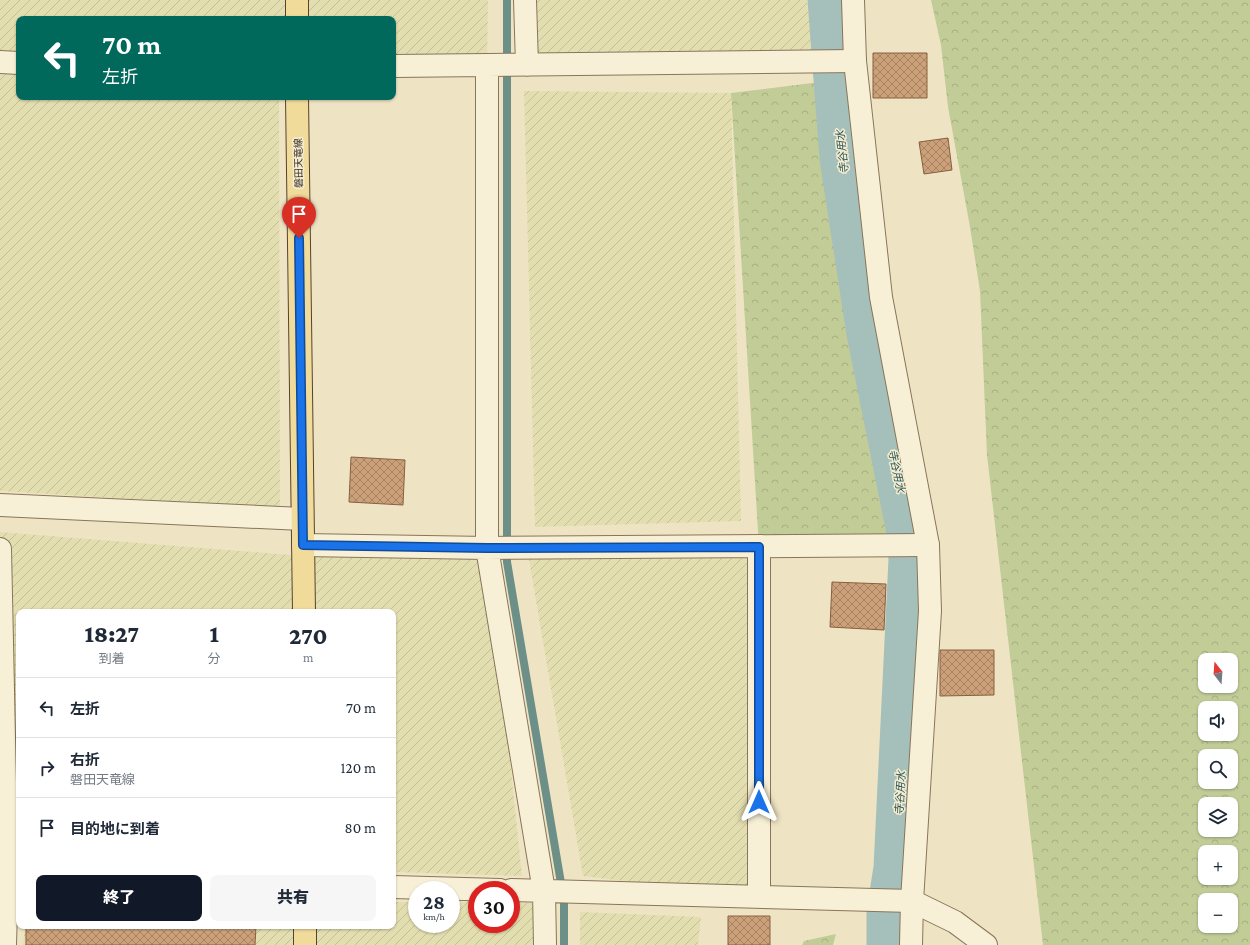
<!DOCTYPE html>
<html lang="ja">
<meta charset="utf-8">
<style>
:root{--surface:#fff;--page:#f6f6f7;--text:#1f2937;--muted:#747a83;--line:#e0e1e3;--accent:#111827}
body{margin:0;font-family:"Crimson Pro","Noto Sans JP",serif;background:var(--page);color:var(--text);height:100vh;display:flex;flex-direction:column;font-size:15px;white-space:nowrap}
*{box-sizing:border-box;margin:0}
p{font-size:13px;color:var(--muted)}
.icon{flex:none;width:22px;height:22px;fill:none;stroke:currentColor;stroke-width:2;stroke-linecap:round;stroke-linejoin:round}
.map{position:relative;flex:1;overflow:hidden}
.side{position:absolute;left:16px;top:609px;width:380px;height:320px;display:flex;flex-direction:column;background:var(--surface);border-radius:8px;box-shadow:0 1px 3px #0004}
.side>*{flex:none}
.hud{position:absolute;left:16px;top:16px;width:380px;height:84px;border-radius:8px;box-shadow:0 1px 3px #0004;background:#00695c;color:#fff;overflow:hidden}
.needle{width:26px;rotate:343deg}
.controls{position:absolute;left:1198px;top:653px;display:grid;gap:8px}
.controls a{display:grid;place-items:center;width:40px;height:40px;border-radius:8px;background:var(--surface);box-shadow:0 1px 3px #0004;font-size:20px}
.speed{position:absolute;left:408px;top:881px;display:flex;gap:8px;font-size:20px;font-weight:700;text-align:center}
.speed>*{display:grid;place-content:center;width:52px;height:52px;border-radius:50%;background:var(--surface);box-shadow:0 1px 3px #0004;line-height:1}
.speed small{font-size:10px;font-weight:400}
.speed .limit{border:6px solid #d22;background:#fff;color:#111}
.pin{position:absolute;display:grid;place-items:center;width:34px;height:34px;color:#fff;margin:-41px -17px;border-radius:50% 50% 50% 0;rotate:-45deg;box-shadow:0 0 4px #0007}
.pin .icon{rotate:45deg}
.me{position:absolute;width:44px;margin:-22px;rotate:0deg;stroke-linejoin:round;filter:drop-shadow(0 0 3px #0008)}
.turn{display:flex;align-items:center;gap:14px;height:84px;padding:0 20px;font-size:18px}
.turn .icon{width:52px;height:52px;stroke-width:2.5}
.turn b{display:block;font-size:28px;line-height:34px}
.eta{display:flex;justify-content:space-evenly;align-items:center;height:68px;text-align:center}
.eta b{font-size:24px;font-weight:800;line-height:28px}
.primary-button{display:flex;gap:8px;margin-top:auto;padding:8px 20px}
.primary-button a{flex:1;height:46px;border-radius:8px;background:var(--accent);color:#fff;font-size:16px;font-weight:800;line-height:46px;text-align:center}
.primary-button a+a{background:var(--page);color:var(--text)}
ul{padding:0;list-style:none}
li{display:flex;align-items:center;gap:12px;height:60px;padding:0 20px;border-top:1px solid var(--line)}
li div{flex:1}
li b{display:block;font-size:15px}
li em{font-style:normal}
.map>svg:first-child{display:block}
</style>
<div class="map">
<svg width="1250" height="945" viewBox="0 0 1250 945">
<defs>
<pattern id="farmland-furrows" width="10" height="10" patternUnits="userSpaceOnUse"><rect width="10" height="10" fill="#e3deb0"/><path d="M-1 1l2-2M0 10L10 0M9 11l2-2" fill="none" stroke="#c4bf97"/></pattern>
<pattern id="forest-crowns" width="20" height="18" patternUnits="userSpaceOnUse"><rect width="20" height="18" fill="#c2cc97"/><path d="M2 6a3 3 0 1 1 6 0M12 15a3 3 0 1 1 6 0" fill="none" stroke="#a7af82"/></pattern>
<pattern id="building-cross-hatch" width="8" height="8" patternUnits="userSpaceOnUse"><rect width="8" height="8" fill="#cca179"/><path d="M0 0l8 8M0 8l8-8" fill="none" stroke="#a78363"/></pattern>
</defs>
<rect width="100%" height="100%" fill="#eee4c3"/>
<path fill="url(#farmland-furrows)" d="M 0,0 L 488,0 L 487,66 L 393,65 L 393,19 L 19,19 L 19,97 L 279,97 L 280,508 L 0,491 Z
M 533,0 L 807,0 L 813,61 L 537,65 Z
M 524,91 L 731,93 L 741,521 L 535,527 Z
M 0,532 L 303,556 L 489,558 L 522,876 L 393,872 L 393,612 L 19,612 L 19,861 L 0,861 Z
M 759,547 L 759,897 L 583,876 L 527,548 Z
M 393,902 L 417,902 L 417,924 L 451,924 L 451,902 L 477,902 L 477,924 L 511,924 L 511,903 L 544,903 L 544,945 L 23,945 L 25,926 L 393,926 Z
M 580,912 L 701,917 L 698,945 L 580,945 Z"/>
<path fill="url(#forest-crowns)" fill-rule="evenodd" d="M 931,0 L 1250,0 L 1250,945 L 1043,945 L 987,455 L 980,291 L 970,227 L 948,107 L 941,45 ZM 1205,660 L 1231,660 L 1231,686 L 1205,686 ZM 1205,708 L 1231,708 L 1231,734 L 1205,734 ZM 1205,756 L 1231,756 L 1231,782 L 1205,782 ZM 1205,804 L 1231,804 L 1231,830 L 1205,830 ZM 1205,852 L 1231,852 L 1231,878 L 1205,878 ZM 1205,900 L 1231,900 L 1231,926 L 1205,926 Z
M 836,80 L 904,507 L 889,546 L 759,547 L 731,93 Z
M 836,934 L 833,945 L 802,945 L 804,941 Z"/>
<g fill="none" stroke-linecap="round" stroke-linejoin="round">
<path stroke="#6c8f88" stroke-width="8" d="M 507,0 L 507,562 L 564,901 L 564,945"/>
<path stroke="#a5c0ba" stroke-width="45" d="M 830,0 L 842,158 L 869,333 L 908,527 L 911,559 L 896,868 L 889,913 L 889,945"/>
</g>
<path fill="url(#building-cross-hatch)" stroke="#876040" d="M 873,53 L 927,53 L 927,98 L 873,98 Z
M 948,138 L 952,170 L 924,174 L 919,142 Z
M 351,457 L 405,460 L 403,505 L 349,502 Z
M 832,582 L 886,584 L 884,630 L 830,627 Z
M 940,650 L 994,650 L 994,695 L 940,696 Z
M 728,916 L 770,916 L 770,945 L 728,945 Z
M 26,926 L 256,926 L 255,945 L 26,945 Z"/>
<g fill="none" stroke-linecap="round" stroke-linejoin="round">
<defs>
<path id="minor" d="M 525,0 L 527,65
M 0,62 L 19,63
M 393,66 L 855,61
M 487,66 L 487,548 L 544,891 L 545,945
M 0,505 L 302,519
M 303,545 L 487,548 L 928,545
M 759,547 L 759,897
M 0,549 L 7,876 L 5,945
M 393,887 L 500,890
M 511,890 L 912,901 L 955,922 L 986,945"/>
<path id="tertiary" d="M 853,0 L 855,61 L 881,297 L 928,545 L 930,611 L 912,901 L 911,945"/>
<path id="primary" d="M 297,0 L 297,19
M 297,97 L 304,612
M 305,926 L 305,945"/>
</defs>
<use href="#minor" stroke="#88755a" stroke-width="24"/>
<use href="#tertiary" stroke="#88755a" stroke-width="24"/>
<use href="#primary" stroke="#55432e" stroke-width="24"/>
<use href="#minor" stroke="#f8f0d6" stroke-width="22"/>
<use href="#tertiary" stroke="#f8f0d6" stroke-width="22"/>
<use href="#primary" stroke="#f1db9b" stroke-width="22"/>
</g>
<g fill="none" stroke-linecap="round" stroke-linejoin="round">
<defs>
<path id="route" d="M 299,238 L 303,545 L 487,548 L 759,547 L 759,802"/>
</defs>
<use href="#route" stroke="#114b97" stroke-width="10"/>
<use href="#route" stroke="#1a73e8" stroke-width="7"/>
</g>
<g text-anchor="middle" stroke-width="3" stroke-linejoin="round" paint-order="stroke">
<g font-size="10" fill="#382c1e" stroke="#f5edd2">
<text transform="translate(298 163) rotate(-91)" y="4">磐田天竜線</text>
</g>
<g font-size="11" font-style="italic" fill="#2d5757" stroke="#f5edd2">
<text transform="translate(842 152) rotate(-96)" y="4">寺谷用水</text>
<text transform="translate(897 471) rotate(78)" y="4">寺谷用水</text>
<text transform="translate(900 793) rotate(-87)" y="4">寺谷用水</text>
</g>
</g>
</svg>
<div class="controls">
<a><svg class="needle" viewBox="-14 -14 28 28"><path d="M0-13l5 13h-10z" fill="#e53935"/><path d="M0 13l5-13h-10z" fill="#747a83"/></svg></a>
<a><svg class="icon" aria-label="sound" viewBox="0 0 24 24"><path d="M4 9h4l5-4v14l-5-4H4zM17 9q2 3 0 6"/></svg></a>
<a><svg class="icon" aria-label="search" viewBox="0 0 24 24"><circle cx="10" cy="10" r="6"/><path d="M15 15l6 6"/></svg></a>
<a><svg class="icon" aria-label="layers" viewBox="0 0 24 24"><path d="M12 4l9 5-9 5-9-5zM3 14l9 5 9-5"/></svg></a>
<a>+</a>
<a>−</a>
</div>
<div class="speed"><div>28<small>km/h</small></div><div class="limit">30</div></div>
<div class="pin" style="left:299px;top:238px;background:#d93025"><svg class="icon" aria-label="arrive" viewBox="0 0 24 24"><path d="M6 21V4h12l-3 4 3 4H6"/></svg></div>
<svg class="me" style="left:759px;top:802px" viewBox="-20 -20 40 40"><path d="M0-17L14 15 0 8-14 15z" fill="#1a73e8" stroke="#fff" stroke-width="4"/></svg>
<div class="hud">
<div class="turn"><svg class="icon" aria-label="left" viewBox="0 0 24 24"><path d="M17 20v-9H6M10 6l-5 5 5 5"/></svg><div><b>70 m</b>左折</div></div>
</div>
<section class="side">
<div class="eta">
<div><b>18:27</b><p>到着</p></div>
<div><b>1</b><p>分</p></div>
<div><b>270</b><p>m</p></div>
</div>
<ul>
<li><svg class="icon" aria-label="left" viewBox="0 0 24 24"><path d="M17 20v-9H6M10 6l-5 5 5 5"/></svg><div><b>左折</b></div><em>70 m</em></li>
<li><svg class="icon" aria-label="right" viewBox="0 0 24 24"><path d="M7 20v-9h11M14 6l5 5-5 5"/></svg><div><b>右折</b><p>磐田天竜線</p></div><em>120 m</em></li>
<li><svg class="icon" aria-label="arrive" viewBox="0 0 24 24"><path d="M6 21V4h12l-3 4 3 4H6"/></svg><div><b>目的地に到着</b></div><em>80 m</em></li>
</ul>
<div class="primary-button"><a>終了</a><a>共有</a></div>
</section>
</div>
